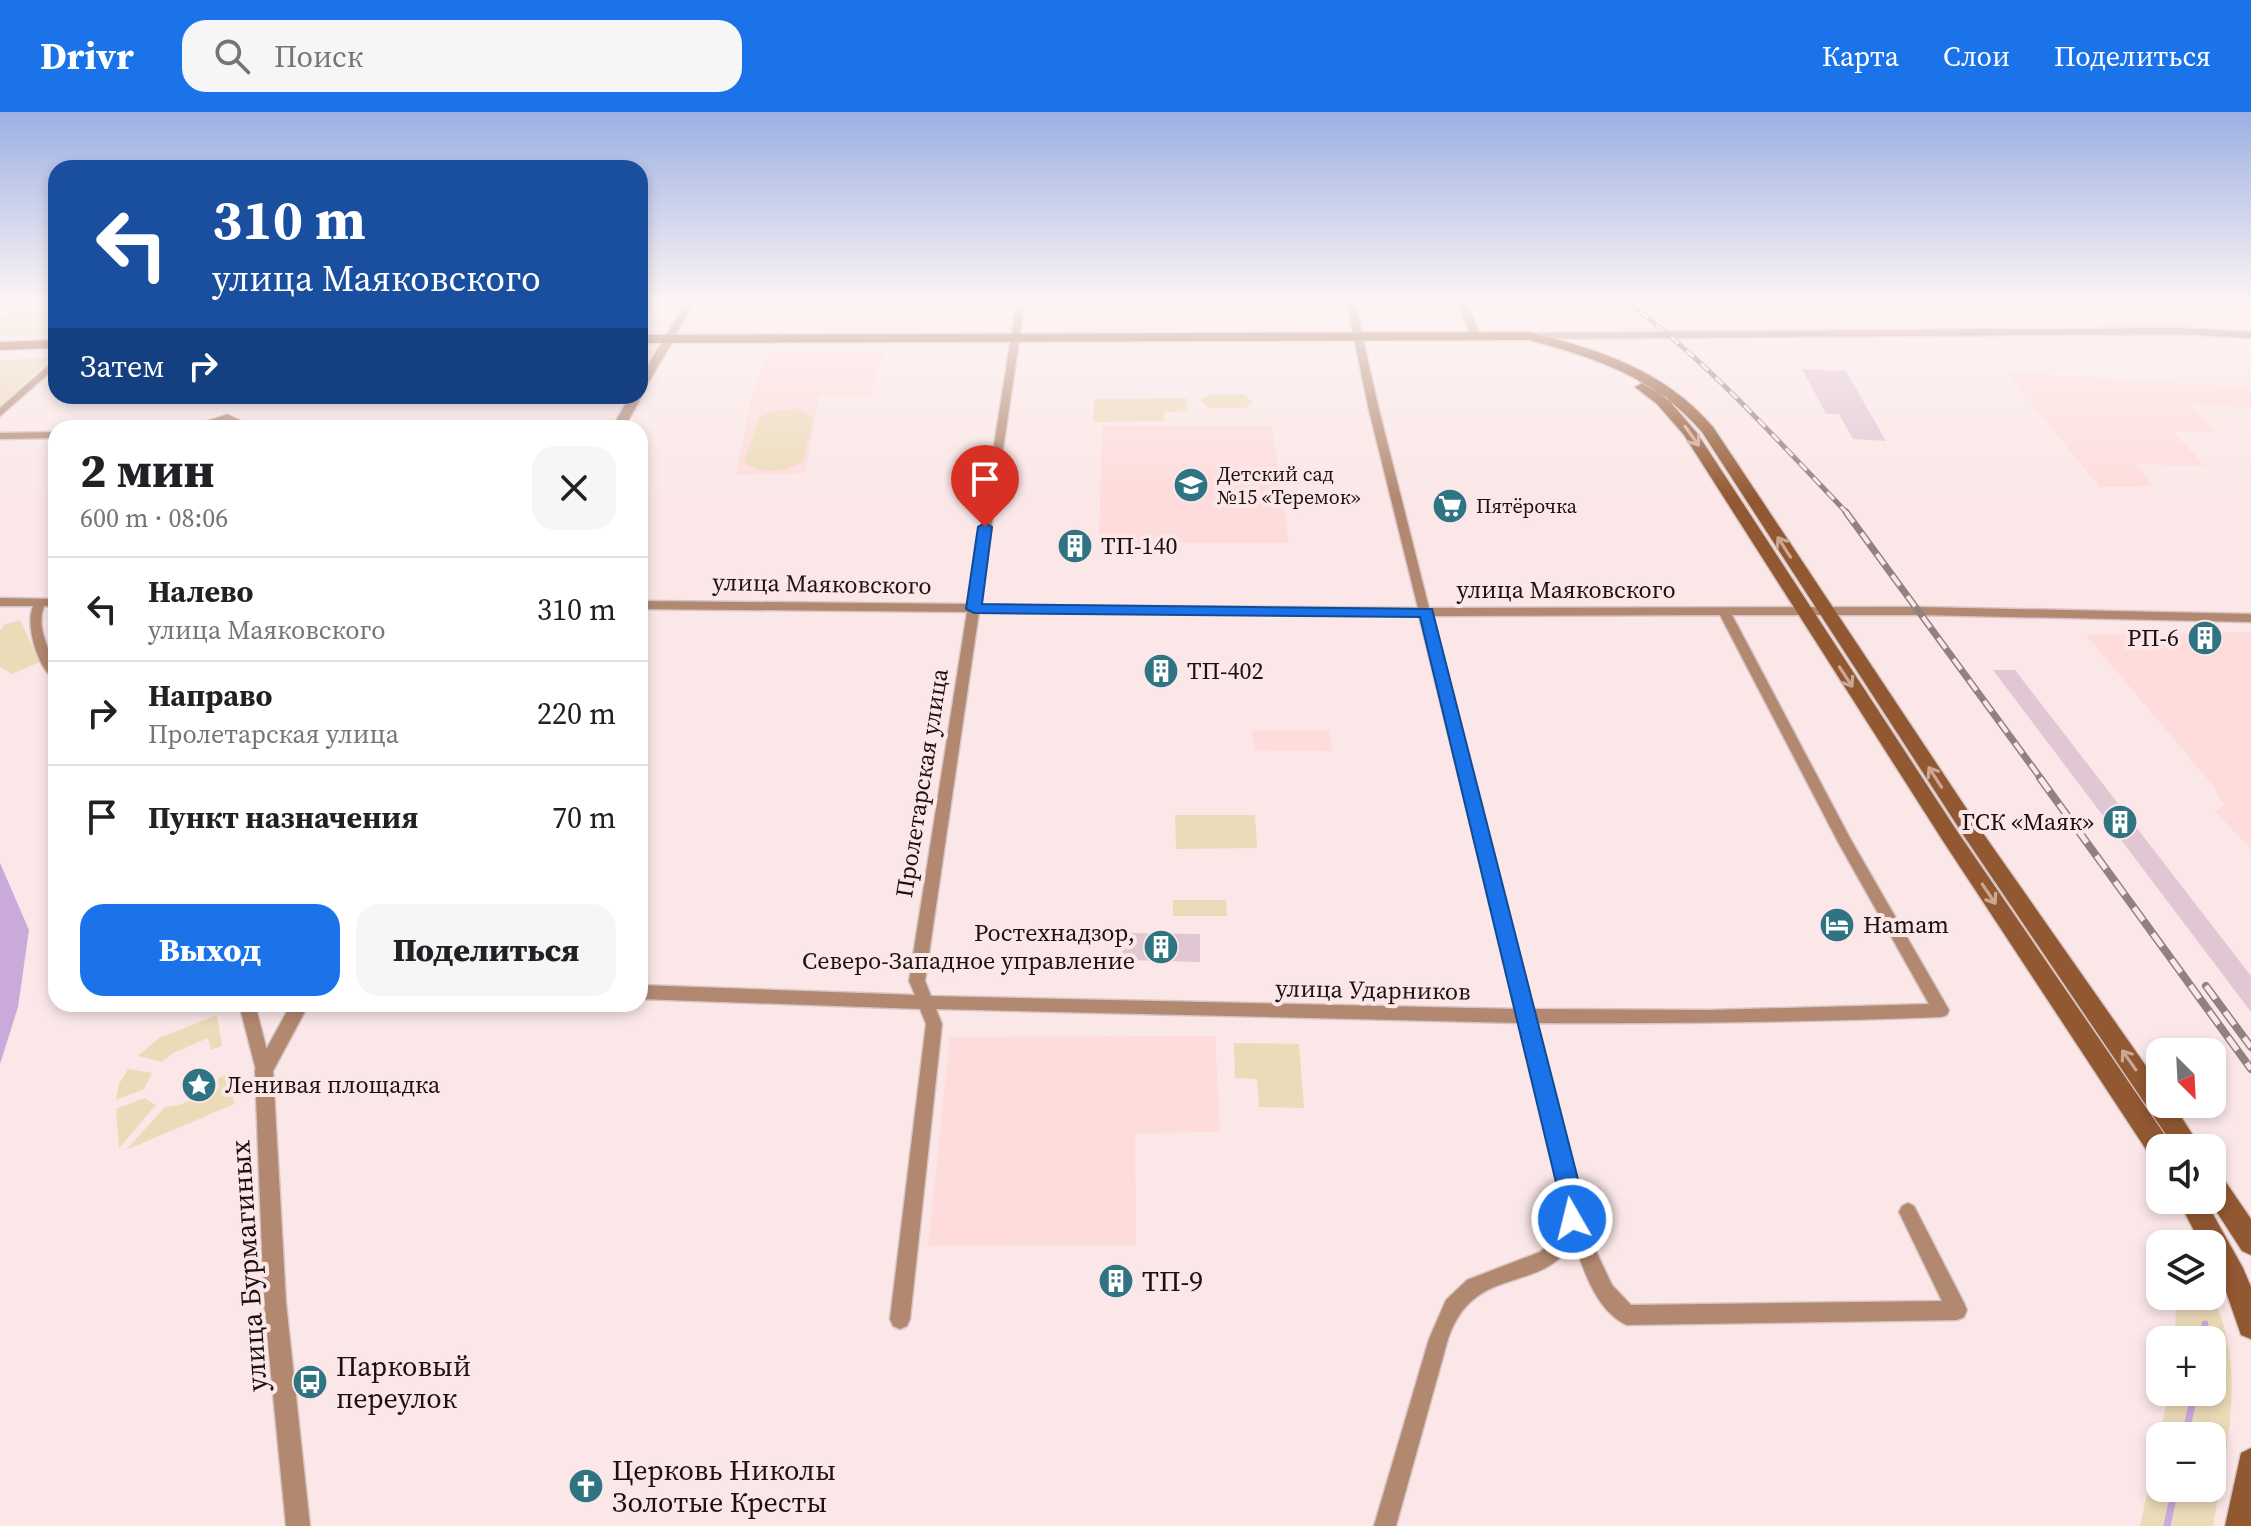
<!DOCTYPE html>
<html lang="ru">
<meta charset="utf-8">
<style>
:root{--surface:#fff;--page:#f6f6f6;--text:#202124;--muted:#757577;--line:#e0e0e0;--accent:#1a73e8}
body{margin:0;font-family:"Source Serif 4",serif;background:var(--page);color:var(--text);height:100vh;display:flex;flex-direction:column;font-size:30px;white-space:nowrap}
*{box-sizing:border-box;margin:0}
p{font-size:26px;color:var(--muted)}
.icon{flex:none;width:44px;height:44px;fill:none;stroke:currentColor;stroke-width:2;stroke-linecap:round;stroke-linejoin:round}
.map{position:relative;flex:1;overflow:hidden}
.drawer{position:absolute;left:48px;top:308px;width:600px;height:592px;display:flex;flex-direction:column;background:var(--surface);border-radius:24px;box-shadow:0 4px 12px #0003}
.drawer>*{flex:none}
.hud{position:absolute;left:48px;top:48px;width:600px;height:244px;border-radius:24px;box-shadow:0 4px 12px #0003;background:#1a4fa0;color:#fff;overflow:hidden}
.needle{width:52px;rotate:156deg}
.buttons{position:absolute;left:2146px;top:926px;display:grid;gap:16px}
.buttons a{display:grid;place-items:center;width:80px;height:80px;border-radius:16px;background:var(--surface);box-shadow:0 4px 12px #0003;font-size:40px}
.pin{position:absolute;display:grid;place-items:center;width:68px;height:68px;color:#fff;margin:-82px -34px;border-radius:50% 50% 50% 0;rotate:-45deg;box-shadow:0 0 8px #0007}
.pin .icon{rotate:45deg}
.me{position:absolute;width:88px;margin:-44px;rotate:352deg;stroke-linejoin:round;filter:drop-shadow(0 0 6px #0008)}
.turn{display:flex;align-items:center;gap:28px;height:168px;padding:0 32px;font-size:36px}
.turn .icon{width:104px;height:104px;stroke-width:2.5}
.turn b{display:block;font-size:56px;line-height:68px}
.then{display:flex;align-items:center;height:76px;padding:0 32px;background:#0003;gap:16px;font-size:30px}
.round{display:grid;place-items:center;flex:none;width:84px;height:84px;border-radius:24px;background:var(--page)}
.headline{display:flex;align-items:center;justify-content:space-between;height:136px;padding:0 32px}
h1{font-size:48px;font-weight:800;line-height:60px}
.action{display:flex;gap:16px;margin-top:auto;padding:16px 32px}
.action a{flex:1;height:92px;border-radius:24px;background:var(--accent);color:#fff;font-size:32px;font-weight:800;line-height:92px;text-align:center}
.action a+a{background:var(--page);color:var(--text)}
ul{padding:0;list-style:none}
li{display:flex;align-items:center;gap:24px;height:104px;padding:0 32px;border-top:2px solid var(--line)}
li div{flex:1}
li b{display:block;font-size:30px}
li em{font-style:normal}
header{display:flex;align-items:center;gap:48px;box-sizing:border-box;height:112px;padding:0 40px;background:var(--accent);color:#fff}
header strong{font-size:38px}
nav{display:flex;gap:44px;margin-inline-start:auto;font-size:28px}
.search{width:560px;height:72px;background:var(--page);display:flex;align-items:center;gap:20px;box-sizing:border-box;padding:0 28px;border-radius:24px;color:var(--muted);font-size:30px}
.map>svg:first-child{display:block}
</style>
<header>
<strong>Drivr</strong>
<div class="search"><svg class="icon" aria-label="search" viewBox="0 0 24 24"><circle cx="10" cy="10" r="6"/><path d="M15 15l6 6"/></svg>Поиск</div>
<nav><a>Карта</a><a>Слои</a><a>Поделиться</a></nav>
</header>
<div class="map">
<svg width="2251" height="1414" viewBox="0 0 2251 1414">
<rect width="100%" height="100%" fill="#fbe7e7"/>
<path fill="#fddcdb" d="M 1693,188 L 2251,188 L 2251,215 L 2208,208 L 1826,207 L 1813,192 L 1719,192 L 1709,196 Z
M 768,240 L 884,240 L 871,283 L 819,284 L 805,361 L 736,363 L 752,281 Z
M 2005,260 L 2251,275 L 2251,295 L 2191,293 L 2217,321 L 2173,320 L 2205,354 L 2136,352 L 2154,374 L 2100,375 Z
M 1102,314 L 1272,314 L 1289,431 L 1099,431 Z
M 2251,520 L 2251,737 L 2215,699 L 2224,693 L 2211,671 L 2086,523 Z
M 1252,618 L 1329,618 L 1332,639 L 1255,638 Z
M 1215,924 L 1220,1020 L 1135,1021 L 1136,1133 L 928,1134 L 950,925 Z"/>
<path fill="#ecdbb8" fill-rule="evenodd" d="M 39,188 L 56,188 L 56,221 L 0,225 L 0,206 Z
M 51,246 L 0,294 L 0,248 Z
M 1244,282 L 1253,290 L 1245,296 L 1209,296 L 1200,288 L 1209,283 Z
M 1186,286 L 1188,299 L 1164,300 L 1164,309 L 1094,310 L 1094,287 Z
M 797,297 L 814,305 L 803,349 C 786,359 761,364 744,350 L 759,305 L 774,299 Z
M 20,508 L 40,550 L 12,562 L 0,555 L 0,519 L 4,513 Z
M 1175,703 L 1255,703 L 1257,736 L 1176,737 Z
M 1173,788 L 1226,788 L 1227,804 L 1173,804 Z
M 217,903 L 222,934 L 211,938 L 208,926 L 173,941 L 162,950 L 138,944 L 159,926 Z
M 1234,931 L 1299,932 L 1304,996 L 1259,995 L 1257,967 L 1235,966 Z
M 128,957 L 152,961 L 144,977 L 116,988 L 119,972 Z
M 229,961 L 234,992 L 126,1038 L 165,995 L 179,993 L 219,977 L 218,966 Z
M 144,986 L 156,993 L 119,1036 L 116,997 Z
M 2212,1183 C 2248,1256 2226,1339 2213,1414 L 2140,1414 L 2169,1280 L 2212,1280 L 2212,1228 L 2174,1228 L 2177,1184 ZM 2160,1324 L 2212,1324 L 2212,1376 L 2160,1376 Z"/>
<path fill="#caaadb" d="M 0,751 L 29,818 L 18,895 L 0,952 Z"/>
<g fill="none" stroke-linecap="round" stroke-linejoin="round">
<path stroke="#caaadb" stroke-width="7" d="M 2203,1228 L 2205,1212
M 2185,1324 L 2195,1280
M 2167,1414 L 2175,1376"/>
</g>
<path fill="#e1c6d4" d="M 1802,257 L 1846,259 L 1886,329 L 1853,327 L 1839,302 L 1826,302 Z
M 1993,558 L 2015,558 L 2251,864 L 2251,900 Z
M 1123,821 L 1200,822 L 1200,850 L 1122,848 Z
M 1124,1153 L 1125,1183 L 1107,1184 L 1106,1154 Z"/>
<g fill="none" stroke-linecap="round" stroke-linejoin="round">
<defs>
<path id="pedestrian" d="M 196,316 L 227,306 L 249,316"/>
<path id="minor" d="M 687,188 L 695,188 L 672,229 L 666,229 L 664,227 Z
M 1017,188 L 1025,188 L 980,493 L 1418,496 L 1369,298 L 1346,188 L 1354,188 L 1379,298 L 1429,496 L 1920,495 L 2251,502 L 2251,510 L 1920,503 L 1732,503 L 1851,728 L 1949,898 L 1947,903 L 1941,905 C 1806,910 1670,912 1535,911 L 1594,1135 L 1612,1173 L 1631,1193 L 1942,1189 L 1899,1100 L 1902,1094 L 1908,1091 L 1914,1094 L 1964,1191 L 1967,1198 L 1964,1205 L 1957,1208 L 1627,1213 C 1597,1200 1583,1158 1574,1129 C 1541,1184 1474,1150 1448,1227 L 1396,1414 L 1374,1414 L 1429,1227 L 1446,1188 L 1467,1168 L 1540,1140 L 1553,1129 L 1560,1118 L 1565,1096 L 1519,911 L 936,897 L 942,912 L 910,1207 L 907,1214 L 900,1217 L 893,1214 L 890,1207 L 926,912 L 920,897 L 640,887 L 640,873 L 915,883 L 909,869 L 967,500 L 640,497 L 640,489 L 969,492 ZM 979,500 L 1419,504 L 1516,897 L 931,884 L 925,869 ZM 1720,503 L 1838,730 L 1929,892 L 1710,898 L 1532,897 L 1431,504 Z
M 1456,188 L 1464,188 L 1482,225 L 1480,227 L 1472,225 Z
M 2179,216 L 2251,220 L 2251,226 L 2179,222 L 1529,227 L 1524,224 L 1529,221 Z
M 56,247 L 56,255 L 0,304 L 0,296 Z
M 56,320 L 56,326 L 0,327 L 0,321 Z
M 0,486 L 56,487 L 56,495 L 44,494 C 34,523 56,540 56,568 C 38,558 25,514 33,494 L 0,494 Z
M 239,892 L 255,892 L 272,958 L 270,963 L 264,965 L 258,963 L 256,958 Z"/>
<path id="tertiary" d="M 669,224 L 674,227 L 645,276 L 640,279 L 640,267 L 664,227 Z
M 640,282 L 642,284 L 624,316 L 612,316 L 630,284 L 640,284 Z
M 291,892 L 309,892 L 273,959 L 286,1191 L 310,1414 L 286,1414 L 264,1191 L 255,958 Z"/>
<path id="secondary" d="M 1529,220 C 1600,238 1664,258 1713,315 L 1980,717 L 2160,974 L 2160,992 L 2173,992 L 2201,1036 L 2175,1036 L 1966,727 L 1702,320 C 1656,266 1596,246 1529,228 L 640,231 L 640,223 Z
M 56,228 L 56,236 L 0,238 L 0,230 Z
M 1642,271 L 1667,286 L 1697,321 L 1957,719 L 2169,1029 L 2172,1036 L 2160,1036 L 2160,1048 L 2151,1045 L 1943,729 L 1684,323 L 1657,292 L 1635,275 Z
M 2212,1059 L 2221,1063 L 2251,1107 L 2251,1143 L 2242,1139 L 2209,1088 L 2212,1088 Z
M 2178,1088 L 2205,1088 L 2243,1156 L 2251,1175 L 2251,1227 L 2241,1223 L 2223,1171 L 2212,1151 L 2212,1132 L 2201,1132 Z
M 2251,1336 L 2251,1414 L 2225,1414 L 2241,1341 Z"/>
</defs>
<use href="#pedestrian" stroke="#d7c5c5" stroke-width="9"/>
<use href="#minor" stroke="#d7c5c5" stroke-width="3"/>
<use href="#tertiary" stroke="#d7c5c5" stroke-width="3"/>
<use href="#secondary" stroke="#d7c5c5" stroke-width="3"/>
<use href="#pedestrian" stroke="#b28870" stroke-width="7"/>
<use href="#minor" fill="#b28870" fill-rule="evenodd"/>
<use href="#tertiary" fill="#b28870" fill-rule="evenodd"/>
<use href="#secondary" fill="#925832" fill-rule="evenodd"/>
<defs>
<path id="rail-far2" d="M 1624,188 C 1708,249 1776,327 1848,402"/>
<path id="rail-far1" d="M 1846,400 L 2042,668"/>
<path id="rail" d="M 2040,666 L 2251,957
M 2206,874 L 2251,935"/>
</defs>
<use href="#rail-far2" stroke="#918282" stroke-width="5"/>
<use href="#rail-far1" stroke="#918282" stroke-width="7"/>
<use href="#rail" stroke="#918282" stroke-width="8"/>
<use href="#rail-far2" stroke="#fbe7e7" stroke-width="3" stroke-dasharray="10" stroke-linecap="butt"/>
<use href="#rail-far1" stroke="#fbe7e7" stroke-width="4" stroke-dasharray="13" stroke-linecap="butt"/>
<use href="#rail" stroke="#fbe7e7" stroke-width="5" stroke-dasharray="16" stroke-linecap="butt"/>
</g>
<defs><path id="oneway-shaft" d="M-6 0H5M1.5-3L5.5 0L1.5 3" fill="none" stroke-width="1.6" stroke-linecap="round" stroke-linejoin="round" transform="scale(2)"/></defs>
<g stroke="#cca796">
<use href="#oneway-shaft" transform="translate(1692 324) rotate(54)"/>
<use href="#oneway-shaft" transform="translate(1784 435) rotate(-123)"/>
<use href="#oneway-shaft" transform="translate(1846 565) rotate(57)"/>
<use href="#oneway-shaft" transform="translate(1935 665) rotate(-123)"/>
<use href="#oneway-shaft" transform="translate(1989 782) rotate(56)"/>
<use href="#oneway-shaft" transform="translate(2129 948) rotate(-125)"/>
</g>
<linearGradient id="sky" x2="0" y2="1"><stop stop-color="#9cb0e3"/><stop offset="0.49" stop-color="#fdf4f4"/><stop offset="1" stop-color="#fdf4f4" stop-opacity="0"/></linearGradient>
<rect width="2251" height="386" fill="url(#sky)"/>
<path fill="#1a73e8" stroke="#114b97" stroke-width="2" d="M 985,411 L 992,415 L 982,492 L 1432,497 L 1583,1087 L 1584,1107 L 1580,1115 L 1572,1119 L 1564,1115 L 1560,1087 L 1420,505 L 974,501 L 966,497 L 978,415 Z"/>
<defs>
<symbol id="school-disc" viewBox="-11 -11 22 22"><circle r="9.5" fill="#2f7483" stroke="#fbe7e7"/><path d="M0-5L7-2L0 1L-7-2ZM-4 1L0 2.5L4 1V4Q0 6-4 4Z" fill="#fff"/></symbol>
<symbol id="supermarket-disc" viewBox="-11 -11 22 22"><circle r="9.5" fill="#2f7483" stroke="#fbe7e7"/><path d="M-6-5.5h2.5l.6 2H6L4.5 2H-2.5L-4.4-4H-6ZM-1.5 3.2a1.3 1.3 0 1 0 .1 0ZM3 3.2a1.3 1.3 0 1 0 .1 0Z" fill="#fff"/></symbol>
<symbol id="building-disc" viewBox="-11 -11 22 22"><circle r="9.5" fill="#2f7483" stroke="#fbe7e7"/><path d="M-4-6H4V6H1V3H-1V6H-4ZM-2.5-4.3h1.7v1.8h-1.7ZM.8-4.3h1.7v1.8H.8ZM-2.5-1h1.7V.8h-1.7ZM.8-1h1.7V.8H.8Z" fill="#fff"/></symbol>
<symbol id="hotel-disc" viewBox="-11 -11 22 22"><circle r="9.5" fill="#2f7483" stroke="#fbe7e7"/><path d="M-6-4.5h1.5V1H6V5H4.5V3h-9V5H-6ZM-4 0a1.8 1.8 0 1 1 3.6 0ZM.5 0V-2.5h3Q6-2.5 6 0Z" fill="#fff"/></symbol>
<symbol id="sight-disc" viewBox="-11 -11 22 22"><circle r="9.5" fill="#2f7483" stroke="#fbe7e7"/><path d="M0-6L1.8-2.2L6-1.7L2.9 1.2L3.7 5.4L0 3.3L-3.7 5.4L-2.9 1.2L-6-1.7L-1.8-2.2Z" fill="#fff"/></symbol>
<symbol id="bus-disc" viewBox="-11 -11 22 22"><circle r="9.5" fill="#2f7483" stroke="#fbe7e7"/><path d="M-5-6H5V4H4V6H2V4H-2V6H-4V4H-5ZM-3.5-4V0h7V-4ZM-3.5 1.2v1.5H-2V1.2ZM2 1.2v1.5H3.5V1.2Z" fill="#fff"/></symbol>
<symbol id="church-disc" viewBox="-11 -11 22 22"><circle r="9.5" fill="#2f7483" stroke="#fbe7e7"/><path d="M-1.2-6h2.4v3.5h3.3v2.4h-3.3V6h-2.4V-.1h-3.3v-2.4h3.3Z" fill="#fff"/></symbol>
</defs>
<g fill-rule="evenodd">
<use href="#school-disc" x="1171" y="353" width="40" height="40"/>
<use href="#supermarket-disc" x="1430" y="374" width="40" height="40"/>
<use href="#building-disc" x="1055" y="414" width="40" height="40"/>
<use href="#building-disc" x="2185" y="506" width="40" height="40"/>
<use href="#building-disc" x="1141" y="539" width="40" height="40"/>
<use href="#building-disc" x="2100" y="690" width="40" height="40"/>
<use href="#hotel-disc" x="1817" y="793" width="40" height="40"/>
<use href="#building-disc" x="1141" y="815" width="40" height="40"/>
<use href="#sight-disc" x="179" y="953" width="40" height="40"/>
<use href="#building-disc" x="1096" y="1149" width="40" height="40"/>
<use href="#bus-disc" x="290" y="1250" width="40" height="40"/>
<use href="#church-disc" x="566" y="1354" width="40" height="40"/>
</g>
<g text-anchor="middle" stroke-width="8" stroke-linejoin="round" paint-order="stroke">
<g font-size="20" fill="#1c1111" stroke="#fbe7e7" text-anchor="start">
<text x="1217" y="369">Детский сад<tspan x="1217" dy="23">№15 «Теремок»</tspan></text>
<text x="1476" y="401">Пятёрочка</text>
</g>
<g font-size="24" fill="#1c1111" stroke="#fbe7e7" text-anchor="start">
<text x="1101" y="442">ТП-140</text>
<text x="2179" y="534" text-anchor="end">РП-6</text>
<text x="1187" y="567">ТП-402</text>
<text x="2094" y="718" text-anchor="end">ГСК «Маяк»</text>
<text x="1863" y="821">Hamam</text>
<text x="1135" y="829" text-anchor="end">Ростехнадзор,<tspan x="1135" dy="28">Северо-Западное управление</tspan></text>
<text x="225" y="981">Ленивая площадка</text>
</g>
<g font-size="24" fill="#1c1111" stroke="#fbe7e7">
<text transform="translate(822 472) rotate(1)" y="8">улица Маяковского</text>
<text x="1566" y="486">улица Маяковского</text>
<text transform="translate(922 671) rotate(-81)" y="8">Пролетарская улица</text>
<text transform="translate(1373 878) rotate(1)" y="8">улица Ударников</text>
</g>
<g font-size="28" fill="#1c1111" stroke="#fbe7e7">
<text transform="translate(248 1154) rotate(-94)" y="10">улица Бурмагиных</text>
</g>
<g font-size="28" fill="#1c1111" stroke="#fbe7e7" text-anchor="start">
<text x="1142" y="1179">ТП-9</text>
<text x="336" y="1264">Парковый<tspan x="336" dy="32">переулок</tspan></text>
<text x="612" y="1368">Церковь Николы<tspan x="612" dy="32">Золотые Кресты</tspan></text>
</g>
</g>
</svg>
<div class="buttons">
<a><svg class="needle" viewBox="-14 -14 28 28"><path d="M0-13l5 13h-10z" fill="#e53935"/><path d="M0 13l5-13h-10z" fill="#757577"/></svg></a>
<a><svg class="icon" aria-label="sound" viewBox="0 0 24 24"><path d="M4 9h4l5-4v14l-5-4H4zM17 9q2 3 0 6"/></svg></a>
<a><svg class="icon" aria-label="layers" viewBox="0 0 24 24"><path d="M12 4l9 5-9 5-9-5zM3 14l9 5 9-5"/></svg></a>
<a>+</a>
<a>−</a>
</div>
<div class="pin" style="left:985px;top:415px;background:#d93025"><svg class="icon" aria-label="arrive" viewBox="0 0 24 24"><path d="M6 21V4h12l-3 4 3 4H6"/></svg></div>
<svg class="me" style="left:1572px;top:1107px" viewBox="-20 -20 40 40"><circle r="17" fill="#1a73e8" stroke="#fff" stroke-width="3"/><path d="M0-11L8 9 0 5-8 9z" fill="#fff"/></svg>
<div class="hud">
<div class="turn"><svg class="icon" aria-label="left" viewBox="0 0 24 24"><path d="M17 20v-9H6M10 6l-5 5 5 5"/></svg><div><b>310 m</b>улица Маяковского</div></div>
<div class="then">Затем<svg class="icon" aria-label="right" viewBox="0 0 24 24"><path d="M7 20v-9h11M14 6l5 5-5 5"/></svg></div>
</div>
<section class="drawer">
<div class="headline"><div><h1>2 мин</h1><p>600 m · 08:06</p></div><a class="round"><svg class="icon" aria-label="close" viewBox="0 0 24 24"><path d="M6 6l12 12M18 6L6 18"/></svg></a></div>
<ul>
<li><svg class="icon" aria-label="left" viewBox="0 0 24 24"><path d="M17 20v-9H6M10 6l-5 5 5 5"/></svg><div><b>Налево</b><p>улица Маяковского</p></div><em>310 m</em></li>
<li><svg class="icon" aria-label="right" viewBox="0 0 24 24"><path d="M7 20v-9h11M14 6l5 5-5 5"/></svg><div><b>Направо</b><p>Пролетарская улица</p></div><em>220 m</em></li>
<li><svg class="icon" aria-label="arrive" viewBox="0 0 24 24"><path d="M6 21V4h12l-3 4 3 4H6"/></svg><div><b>Пункт назначения</b></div><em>70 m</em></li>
</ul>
<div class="action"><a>Выход</a><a>Поделиться</a></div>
</section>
</div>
